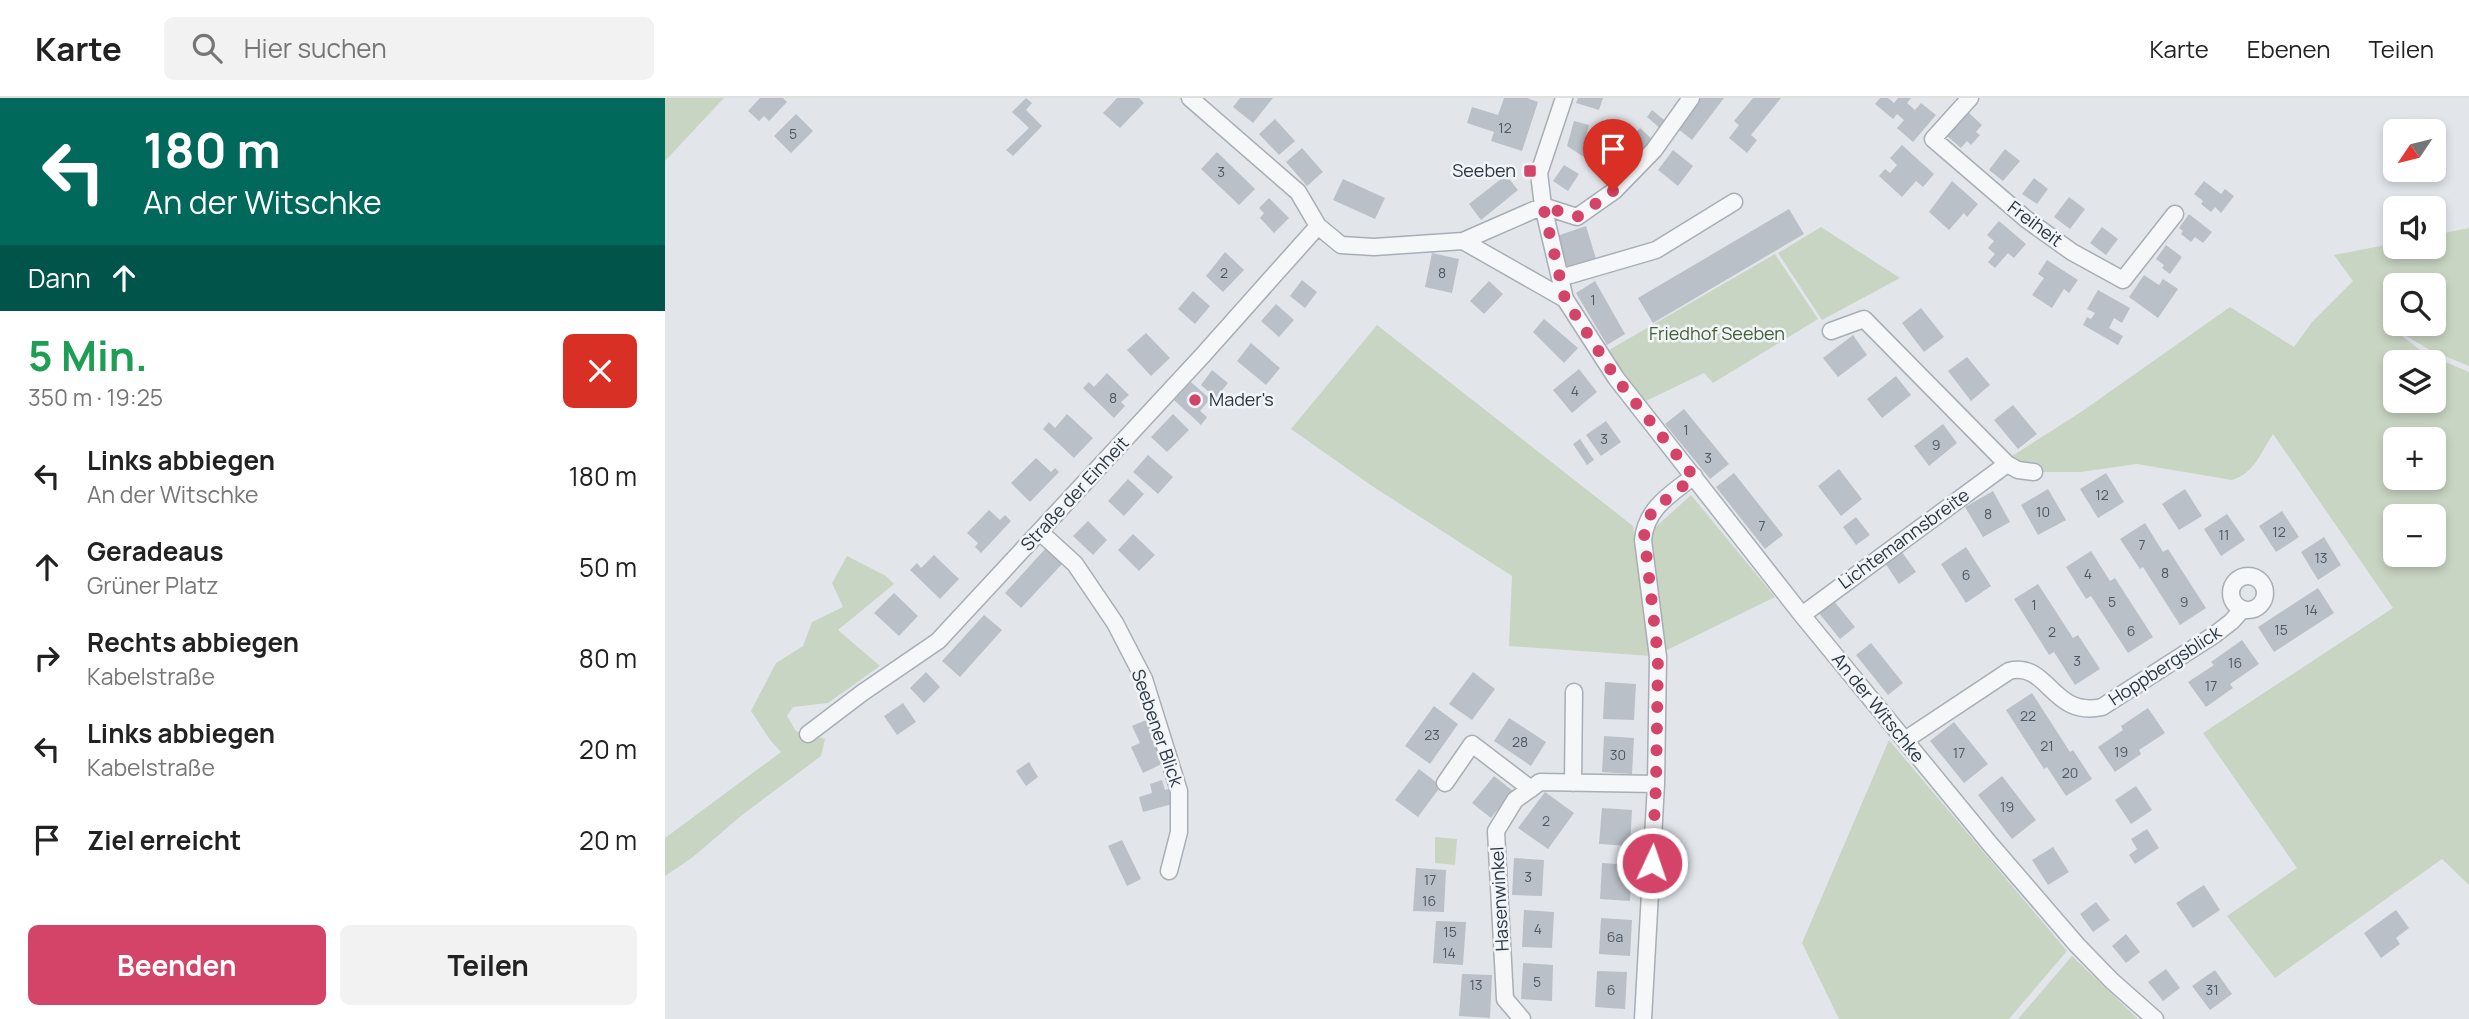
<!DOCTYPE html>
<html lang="de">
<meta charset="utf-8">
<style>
:root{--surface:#fff;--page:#f2f2f2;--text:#222;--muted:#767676;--line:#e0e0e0;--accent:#d44368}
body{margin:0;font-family:Manrope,sans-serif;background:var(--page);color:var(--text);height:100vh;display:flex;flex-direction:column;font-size:26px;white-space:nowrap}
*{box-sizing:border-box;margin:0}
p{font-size:23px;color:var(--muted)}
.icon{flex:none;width:38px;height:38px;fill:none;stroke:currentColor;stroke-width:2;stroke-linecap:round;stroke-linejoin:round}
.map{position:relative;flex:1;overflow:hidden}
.panel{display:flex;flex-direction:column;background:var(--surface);width:665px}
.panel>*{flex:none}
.hud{background:#00695c;color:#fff;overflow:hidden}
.needle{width:46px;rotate:235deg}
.tools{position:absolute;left:1718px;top:21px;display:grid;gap:14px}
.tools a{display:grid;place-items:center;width:63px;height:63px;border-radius:10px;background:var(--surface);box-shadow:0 4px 10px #0003;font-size:35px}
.pin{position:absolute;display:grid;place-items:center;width:60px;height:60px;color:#fff;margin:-72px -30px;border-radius:50% 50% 50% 0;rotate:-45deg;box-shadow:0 0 7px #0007}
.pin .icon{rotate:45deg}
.me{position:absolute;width:77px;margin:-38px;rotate:3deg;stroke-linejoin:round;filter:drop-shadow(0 0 5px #0008)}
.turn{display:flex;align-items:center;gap:24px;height:147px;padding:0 28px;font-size:32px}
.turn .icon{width:91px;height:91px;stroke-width:2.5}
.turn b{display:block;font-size:49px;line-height:60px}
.then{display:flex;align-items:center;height:66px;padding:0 28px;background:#0003;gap:14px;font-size:26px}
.round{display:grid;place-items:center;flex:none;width:74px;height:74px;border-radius:10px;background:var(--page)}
.summary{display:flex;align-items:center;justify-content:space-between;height:119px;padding:0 28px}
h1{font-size:42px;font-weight:700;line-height:52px;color:#1e9e55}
.action{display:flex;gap:14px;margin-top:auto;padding:14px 28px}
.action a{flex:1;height:80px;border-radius:10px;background:var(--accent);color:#fff;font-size:28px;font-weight:700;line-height:80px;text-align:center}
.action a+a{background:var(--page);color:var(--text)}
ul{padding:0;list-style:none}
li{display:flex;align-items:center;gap:21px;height:91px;padding:0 28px}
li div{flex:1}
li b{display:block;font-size:26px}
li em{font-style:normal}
header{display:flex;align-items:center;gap:42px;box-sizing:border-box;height:98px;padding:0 35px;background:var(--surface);border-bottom:2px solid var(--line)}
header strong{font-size:33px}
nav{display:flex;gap:38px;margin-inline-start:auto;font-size:24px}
.search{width:490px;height:63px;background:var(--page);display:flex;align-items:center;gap:18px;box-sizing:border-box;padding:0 24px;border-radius:10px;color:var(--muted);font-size:26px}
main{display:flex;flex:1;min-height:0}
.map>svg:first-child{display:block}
</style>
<header>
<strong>Karte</strong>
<div class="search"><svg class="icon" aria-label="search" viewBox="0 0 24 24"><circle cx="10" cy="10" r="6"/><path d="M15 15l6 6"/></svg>Hier suchen</div>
<nav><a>Karte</a><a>Ebenen</a><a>Teilen</a></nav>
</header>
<main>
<section class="panel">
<div class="hud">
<div class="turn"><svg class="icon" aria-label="left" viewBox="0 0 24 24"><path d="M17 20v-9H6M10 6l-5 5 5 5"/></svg><div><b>180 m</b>An der Witschke</div></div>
<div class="then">Dann<svg class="icon" aria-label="ahead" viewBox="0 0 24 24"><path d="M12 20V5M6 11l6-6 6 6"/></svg></div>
</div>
<div class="summary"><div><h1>5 Min.</h1><p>350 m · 19:25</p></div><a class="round" style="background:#d93025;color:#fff"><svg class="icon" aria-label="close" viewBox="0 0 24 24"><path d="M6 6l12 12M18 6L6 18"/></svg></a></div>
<ul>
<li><svg class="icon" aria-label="left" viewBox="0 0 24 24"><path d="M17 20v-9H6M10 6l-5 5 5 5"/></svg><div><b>Links abbiegen</b><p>An der Witschke</p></div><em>180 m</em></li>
<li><svg class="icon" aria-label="ahead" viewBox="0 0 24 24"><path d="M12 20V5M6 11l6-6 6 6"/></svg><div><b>Geradeaus</b><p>Grüner Platz</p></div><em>50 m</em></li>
<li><svg class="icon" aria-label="right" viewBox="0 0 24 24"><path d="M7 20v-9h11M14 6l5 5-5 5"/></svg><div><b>Rechts abbiegen</b><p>Kabelstraße</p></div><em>80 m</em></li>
<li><svg class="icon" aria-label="left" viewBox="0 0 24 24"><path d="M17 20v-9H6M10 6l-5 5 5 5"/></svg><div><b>Links abbiegen</b><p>Kabelstraße</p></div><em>20 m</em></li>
<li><svg class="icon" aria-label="arrive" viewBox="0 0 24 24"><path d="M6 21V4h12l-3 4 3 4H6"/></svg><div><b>Ziel erreicht</b></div><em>20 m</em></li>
</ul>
<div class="action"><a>Beenden</a><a>Teilen</a></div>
</section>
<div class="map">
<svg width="1804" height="921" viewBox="0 0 1804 921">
<rect width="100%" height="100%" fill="#e2e6eb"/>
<path fill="#c9d5c3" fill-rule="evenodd" d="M 0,0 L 59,0 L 0,63 Z
M 1156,129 L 1235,180 L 1157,222 L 1113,155 Z
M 1804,130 L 1804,268 L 1765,252 L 1720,225 L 1759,255 L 1804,274 L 1804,787 L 1777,761 L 1610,880 L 1562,818 L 1632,770 L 1538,635 L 1728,510 L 1608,336 C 1596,354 1590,375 1567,382 L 1472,366 L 1415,374 L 1369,374 L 1344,360 L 1416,314 L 1565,209 L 1629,249 L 1647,224 L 1688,183 L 1669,157 L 1731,145 L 1731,149 L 1769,149 L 1769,137 ZM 1731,187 L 1769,187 L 1769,226 L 1731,226 ZM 1731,264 L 1769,264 L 1769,303 L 1731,303 ZM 1731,341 L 1769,341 L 1769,380 L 1731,380 ZM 1731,418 L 1769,418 L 1769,457 L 1731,457 Z
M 1110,156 L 1153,221 L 1048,285 L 1039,275 L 981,303 L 962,281 L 944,252 Z
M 712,227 L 968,428 L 987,558 L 844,548 L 847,478 L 707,388 L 626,331 Z
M 1026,397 L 1110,499 L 998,554 L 984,435 Z
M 182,458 L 221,478 L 229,486 L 173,532 L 215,568 L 163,605 L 128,609 L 122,618 L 131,633 L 160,641 L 156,658 L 77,717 L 28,759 L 0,778 L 0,740 L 116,654 L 105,642 L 86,613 L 111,565 L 138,548 L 147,524 L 178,509 L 167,485 Z
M 1224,642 L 1402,853 L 1344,921 L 1174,921 L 1137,845 Z
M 770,739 L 792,741 L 790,767 L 770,765 Z
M 1407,858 L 1473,921 L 1353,921 Z"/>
<path fill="#b9c0c8" d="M 95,0 L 118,0 L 122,4 L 104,23 L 99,18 L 94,23 L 83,13 Z
M 361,0 L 367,5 L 361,12 L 377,28 L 348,58 L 341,52 L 364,30 L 347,14 Z
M 452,0 L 474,0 L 479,5 L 455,30 L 438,15 Z
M 575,0 L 608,0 L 588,25 L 568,9 Z
M 839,0 L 862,0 L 873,4 L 857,53 L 826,43 L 829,34 L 802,25 L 807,9 L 833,17 Z
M 913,0 L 938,0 L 934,12 L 911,5 Z
M 1036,0 L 1059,0 L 1027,42 L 1012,30 Z
M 1088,0 L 1116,0 L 1086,37 L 1092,42 L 1082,55 L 1064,40 L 1074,27 L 1069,23 Z
M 1215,0 L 1223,0 L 1229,5 L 1233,0 L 1246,0 L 1242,5 L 1250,12 L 1256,5 L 1271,17 L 1248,44 L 1232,30 L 1239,22 L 1232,16 L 1228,21 L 1210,6 Z
M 987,12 L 1003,25 L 997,32 L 982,19 Z
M 1303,14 L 1317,27 L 1311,34 L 1315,37 L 1306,47 L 1302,43 L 1296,50 L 1282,38 Z
M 131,16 L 148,33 L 126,55 L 109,38 Z
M 610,21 L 630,43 L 614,57 L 594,36 Z
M 909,23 L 924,27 L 919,45 L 930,52 L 925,63 L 902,48 Z
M 975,30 L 990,44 L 946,91 L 933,78 Z
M 1237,47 L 1269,76 L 1258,89 L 1251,83 L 1237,99 L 1214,78 L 1220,71 L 1225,75 L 1232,67 L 1225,60 Z
M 637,50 L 658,74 L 642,88 L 621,64 Z
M 1340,51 L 1355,63 L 1338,83 L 1324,72 Z
M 1008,52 L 1028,68 L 1013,88 L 993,72 Z
M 552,54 L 590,91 L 574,107 L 536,71 Z
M 899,67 L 914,76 L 903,93 L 888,83 Z
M 841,77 L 853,92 L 816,122 L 804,106 Z
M 1369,80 L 1383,91 L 1372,106 L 1357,96 Z
M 678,81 L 720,100 L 710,121 L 668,102 Z
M 1287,83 L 1313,106 L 1302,119 L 1299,115 L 1284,132 L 1264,114 Z
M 1539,83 L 1556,96 L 1560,91 L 1569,98 L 1556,115 L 1550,109 L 1546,114 L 1536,106 L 1538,103 L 1529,96 Z
M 1404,99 L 1420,111 L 1405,131 L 1389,119 Z
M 604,100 L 624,120 L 609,135 L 595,120 L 599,115 L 594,110 Z
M 1124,111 L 1139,136 L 988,225 L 973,200 Z
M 1524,116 L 1547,134 L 1538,145 L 1530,139 L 1526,144 L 1516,136 L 1518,133 L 1514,130 Z
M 1334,123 L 1361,146 L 1349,160 L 1343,155 L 1330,170 L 1323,164 L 1330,156 L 1323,150 L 1329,143 L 1322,137 Z
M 921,128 L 931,161 L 902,170 L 892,138 Z
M 1437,129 L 1453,141 L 1441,157 L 1425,145 Z
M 1501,147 L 1517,159 L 1505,176 L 1497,170 L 1499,167 L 1491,161 Z
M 560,154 L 579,172 L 558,194 L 541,178 Z
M 767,155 L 794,161 L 787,195 L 760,189 Z
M 1382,162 L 1413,182 L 1404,195 L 1399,191 L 1387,210 L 1367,197 L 1379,180 L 1373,176 Z
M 1479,177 L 1494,187 L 1498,181 L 1513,191 L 1493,220 L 1464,199 Z
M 637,182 L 652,194 L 640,210 L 625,198 Z
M 824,183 L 838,196 L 819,216 L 805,203 Z
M 930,183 L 960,236 L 942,247 L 911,195 Z
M 1433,192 L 1465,210 L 1457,225 L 1449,220 L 1444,230 L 1458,238 L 1453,247 L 1418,227 L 1422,219 L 1426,221 L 1430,215 L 1422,211 Z
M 528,193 L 545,208 L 530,226 L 513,211 Z
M 611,206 L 629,222 L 614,239 L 596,223 Z
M 1256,210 L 1279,239 L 1259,254 L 1237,225 Z
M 879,221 L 913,250 L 899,265 L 868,234 Z
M 481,235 L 505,260 L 486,278 L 462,252 Z
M 1188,237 L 1202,257 L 1173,279 L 1158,260 Z
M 586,245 L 615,270 L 601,287 L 572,263 Z
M 1302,259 L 1325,287 L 1306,303 L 1283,273 Z
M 914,271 L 932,294 L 907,315 L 888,292 Z
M 547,272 L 563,285 L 551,300 L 536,287 Z
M 442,275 L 464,297 L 456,304 L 460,308 L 449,320 L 418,290 L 424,284 L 429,289 Z
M 1231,278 L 1246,297 L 1217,320 L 1202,301 Z
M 526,284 L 545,301 L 535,313 L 542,319 L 536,327 L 509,302 Z
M 1348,307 L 1372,336 L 1353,351 L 1329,322 Z
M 1019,311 L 1064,366 L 1045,381 L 1000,326 Z
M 402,316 L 428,340 L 409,360 L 378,331 L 384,324 L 390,330 Z
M 508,316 L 524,332 L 502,354 L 486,339 Z
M 941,323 L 956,344 L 936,358 L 921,337 Z
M 1278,326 L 1292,345 L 1264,368 L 1249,348 Z
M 915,341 L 929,362 L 922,367 L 908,346 Z
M 483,357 L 508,379 L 493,396 L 468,374 Z
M 371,360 L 386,374 L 390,370 L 394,374 L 365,404 L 346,385 Z
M 1174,371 L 1197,401 L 1176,418 L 1153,388 Z
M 1069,375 L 1118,437 L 1100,451 L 1051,389 Z
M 1441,375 L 1459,404 L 1433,420 L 1415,391 Z
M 463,381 L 479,396 L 459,418 L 443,403 Z
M 1383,391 L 1401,422 L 1373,437 L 1356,407 Z
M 1520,391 L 1537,418 L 1514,432 L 1497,406 Z
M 1328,393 L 1345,424 L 1318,439 L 1300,409 Z
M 324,412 L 335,422 L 340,417 L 346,423 L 316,455 L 310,449 L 313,445 L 302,435 Z
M 1617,413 L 1634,439 L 1611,454 L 1594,428 Z
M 1562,416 L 1580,442 L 1556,458 L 1539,431 Z
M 1191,419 L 1205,437 L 1191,447 L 1178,429 Z
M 423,423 L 442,442 L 428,457 L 408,438 Z
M 1480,425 L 1498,454 L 1503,451 L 1541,510 L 1515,527 L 1478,469 L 1475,471 L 1455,441 Z
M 468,436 L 490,457 L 474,473 L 453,452 Z
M 1659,439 L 1676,467 L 1653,482 L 1636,454 Z
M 1301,449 L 1326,488 L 1301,505 L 1276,466 Z
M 381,450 L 398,465 L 356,510 L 340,495 Z
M 1426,453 L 1445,483 L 1450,480 L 1488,539 L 1463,555 L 1426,498 L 1421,501 L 1401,469 Z
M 1237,454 L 1251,474 L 1234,486 L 1220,465 Z
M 269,457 L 294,481 L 275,501 L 245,472 L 252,465 L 256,470 Z
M 1373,486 L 1408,540 L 1413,537 L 1435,571 L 1410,587 L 1389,554 L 1384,557 L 1349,501 Z
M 1653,490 L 1669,515 L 1609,554 L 1593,529 Z
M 229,495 L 253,518 L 234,538 L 209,515 Z
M 1168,502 L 1190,529 L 1175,541 L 1153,514 Z
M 319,517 L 337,532 L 295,579 L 277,563 Z
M 1577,542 L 1594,566 L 1565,586 L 1568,590 L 1541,609 L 1523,584 L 1549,567 L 1546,564 Z
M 1206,545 L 1238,585 L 1223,597 L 1191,557 Z
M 261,574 L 275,589 L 259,605 L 245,590 Z
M 808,574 L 830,591 L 807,622 L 784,606 Z
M 940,584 L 971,586 L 969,622 L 938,621 Z
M 1367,595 L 1405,654 L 1408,652 L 1427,681 L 1401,698 L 1382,669 L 1379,671 L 1341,612 Z
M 238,605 L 251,624 L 232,637 L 219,618 Z
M 769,608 L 793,626 L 765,666 L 740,648 Z
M 1483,610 L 1500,635 L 1474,652 L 1476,656 L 1450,674 L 1433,649 L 1458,632 L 1456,628 Z
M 844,620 L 881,644 L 866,668 L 829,643 Z
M 481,622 L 499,665 L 478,675 L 466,649 L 475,645 L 467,628 Z
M 1289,624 L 1323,666 L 1299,685 L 1265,643 Z
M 939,638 L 969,640 L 967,676 L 937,674 Z
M 364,664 L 373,679 L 361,688 L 351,673 Z
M 754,671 L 776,688 L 753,719 L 730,702 Z
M 829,678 L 848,693 L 826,720 L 807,705 Z
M 1337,678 L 1371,722 L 1347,741 L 1313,697 Z
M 497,682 L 500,692 L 507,690 L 511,705 L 478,714 L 474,699 L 487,695 L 485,686 Z
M 1471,688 L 1487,712 L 1466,726 L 1450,702 Z
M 880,694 L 909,715 L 883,751 L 853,730 Z
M 937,710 L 967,712 L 965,748 L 934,746 Z
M 1482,731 L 1494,750 L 1470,766 L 1464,757 L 1472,751 L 1466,741 Z
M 457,742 L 476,781 L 462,788 L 443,748 Z
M 1388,749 L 1404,774 L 1383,787 L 1367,762 Z
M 849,760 L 879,762 L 877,798 L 847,797 Z
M 937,765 L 967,767 L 965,803 L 935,801 Z
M 751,770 L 781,772 L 779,814 L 748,813 Z
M 1539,787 L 1555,812 L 1528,830 L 1511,805 Z
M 1431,804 L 1445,822 L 1428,834 L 1415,816 Z
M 859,812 L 889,814 L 887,850 L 857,849 Z
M 1731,812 L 1744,830 L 1731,840 L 1735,846 L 1716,860 L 1699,835 Z
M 936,820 L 967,822 L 965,858 L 934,856 Z
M 771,823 L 801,824 L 798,867 L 768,865 Z
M 1461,836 L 1475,854 L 1461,865 L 1447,848 Z
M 858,865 L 888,867 L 887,903 L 856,901 Z
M 1501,871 L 1515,890 L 1498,903 L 1483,884 Z
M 1550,872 L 1567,896 L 1545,912 L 1527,888 Z
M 932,873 L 962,874 L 960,911 L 930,909 Z
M 797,876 L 827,877 L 825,920 L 794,918 Z"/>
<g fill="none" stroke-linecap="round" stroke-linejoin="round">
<defs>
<path id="minor" d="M 525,0 L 633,94 L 653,128 L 676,147 L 709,149 L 798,143 L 878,108
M 899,0 L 874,75 L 878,108 L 900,201 L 951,280 L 1137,517 L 1325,746 L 1412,847 L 1447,883 L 1490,921
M 1305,0 L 1268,41 L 1361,121 L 1407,154 L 1458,182 L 1510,116
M 878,108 L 912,119 L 949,93 L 989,52 L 1026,0
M 798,143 L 900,201
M 895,180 L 991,152 L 1069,104
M 1342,366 L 1353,372 L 1369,374
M 375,434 L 410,466 L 450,525 L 479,581 L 514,693 L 514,734 L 504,773
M1566 495a17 17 0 1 1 34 0a17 17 0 1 1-34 0Z
M 1137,517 L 1342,366 L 1199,221 L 1166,233
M 143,636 L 197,595 L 273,543 L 538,257 L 653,128
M 1240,642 L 1344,573 C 1384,563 1386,620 1437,609 L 1549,537 L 1566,524 L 1577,512
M 780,685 L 807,646 L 866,691
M 908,685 L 909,594
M 857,921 L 840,901 L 831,733 L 850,702 L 875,684 L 991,686
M 978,921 L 991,686 L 993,559 L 978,442 C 981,410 1006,396 1029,378"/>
</defs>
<use href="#minor" stroke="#a7aeb5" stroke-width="19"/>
<use href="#minor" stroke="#f5f7f9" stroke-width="16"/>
</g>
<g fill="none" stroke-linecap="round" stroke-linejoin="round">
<path stroke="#d44368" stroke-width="12" stroke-dasharray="0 21.6" d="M 948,93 L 912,119 L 878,108 L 900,201 L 951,280 L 1029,379 L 987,413 L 979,435 L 993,559 L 991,686 L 987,765"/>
</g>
<g fill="#d44368" stroke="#f2f5f8" stroke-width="2.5">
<rect x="858" y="66" width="14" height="14" rx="3.5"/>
<circle cx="530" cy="302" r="7"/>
</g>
<g text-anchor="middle" stroke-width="5" stroke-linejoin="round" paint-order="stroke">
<g font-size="14" fill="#4d5864">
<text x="840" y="35">12</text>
<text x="128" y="41">5</text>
<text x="556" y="79">3</text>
<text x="559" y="180">2</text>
<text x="777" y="180">8</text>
<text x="928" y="207">1</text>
<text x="910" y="298">4</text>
<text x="448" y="305">8</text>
<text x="1021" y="337">1</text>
<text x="939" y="346">3</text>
<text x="1271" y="352">9</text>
<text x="1043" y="365">3</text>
<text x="1437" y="402">12</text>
<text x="1378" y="419">10</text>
<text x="1323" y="421">8</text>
<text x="1097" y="433">7</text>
<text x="1614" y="439">12</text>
<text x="1559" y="442">11</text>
<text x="1477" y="452">7</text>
<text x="1656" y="465">13</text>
<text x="1500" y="480">8</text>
<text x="1423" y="481">4</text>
<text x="1301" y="482">6</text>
<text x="1447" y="509">5</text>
<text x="1519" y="509">9</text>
<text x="1369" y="512">1</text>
<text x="1646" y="517">14</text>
<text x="1616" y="537">15</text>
<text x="1466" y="538">6</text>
<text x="1387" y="539">2</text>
<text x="1412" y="568">3</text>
<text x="1570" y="570">16</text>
<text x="1546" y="593">17</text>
<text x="1363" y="623">22</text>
<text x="767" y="642">23</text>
<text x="855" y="649">28</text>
<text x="1382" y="653">21</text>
<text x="1456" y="659">19</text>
<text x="1294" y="660">17</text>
<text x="953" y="662">30</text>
<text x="1405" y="680">20</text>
<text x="1342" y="714">19</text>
<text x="881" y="728">2</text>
<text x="863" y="784">3</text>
<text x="765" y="787">17</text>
<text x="764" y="808">16</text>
<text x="873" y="836">4</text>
<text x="785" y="839">15</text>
<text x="950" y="844">6a</text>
<text x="784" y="860">14</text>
<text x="872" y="889">5</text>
<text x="811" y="892">13</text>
<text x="946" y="897">6</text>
<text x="1547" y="897">31</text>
</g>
<g font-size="18" fill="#293643" stroke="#f2f5f8" text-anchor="end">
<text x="851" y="79">Seeben</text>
<text x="544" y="308" text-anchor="start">Mader's</text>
</g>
<g font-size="18" fill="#293643" stroke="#f2f5f8">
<text transform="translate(1370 126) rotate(37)" y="6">Freiheit</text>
<text transform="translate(410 396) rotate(-47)" y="6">Straße der Einheit</text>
<text transform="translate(1239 441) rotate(-36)" y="6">Lichtemannsbreite</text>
<text transform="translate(1500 568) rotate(-33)" y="6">Hoppbergsblick</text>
<text transform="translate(1213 610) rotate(51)" y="6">An der Witschke</text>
<text transform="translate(492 630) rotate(71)" y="6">Seebener Blick</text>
<text transform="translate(835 801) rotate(-93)" y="6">Hasenwinkel</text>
</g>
<g font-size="18" fill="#426036" stroke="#f2f5f8">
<text x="1052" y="242">Friedhof Seeben</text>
</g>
</g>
</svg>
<div class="tools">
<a><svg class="needle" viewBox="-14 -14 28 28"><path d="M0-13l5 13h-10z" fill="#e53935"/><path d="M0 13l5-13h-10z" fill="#767676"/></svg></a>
<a><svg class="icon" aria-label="sound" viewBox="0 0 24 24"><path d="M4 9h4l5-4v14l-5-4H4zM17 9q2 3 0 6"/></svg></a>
<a><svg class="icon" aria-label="search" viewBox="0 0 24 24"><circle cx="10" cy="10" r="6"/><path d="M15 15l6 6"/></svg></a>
<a><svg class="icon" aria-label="layers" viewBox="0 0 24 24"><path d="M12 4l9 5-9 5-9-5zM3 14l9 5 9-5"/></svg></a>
<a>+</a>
<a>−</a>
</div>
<div class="pin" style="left:948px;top:93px;background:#d93025"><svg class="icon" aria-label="arrive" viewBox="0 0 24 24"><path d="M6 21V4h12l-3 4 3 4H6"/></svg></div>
<svg class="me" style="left:987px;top:765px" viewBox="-20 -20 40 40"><circle r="17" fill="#d44368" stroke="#fff" stroke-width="3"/><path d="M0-11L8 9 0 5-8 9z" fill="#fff"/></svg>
</div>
</main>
